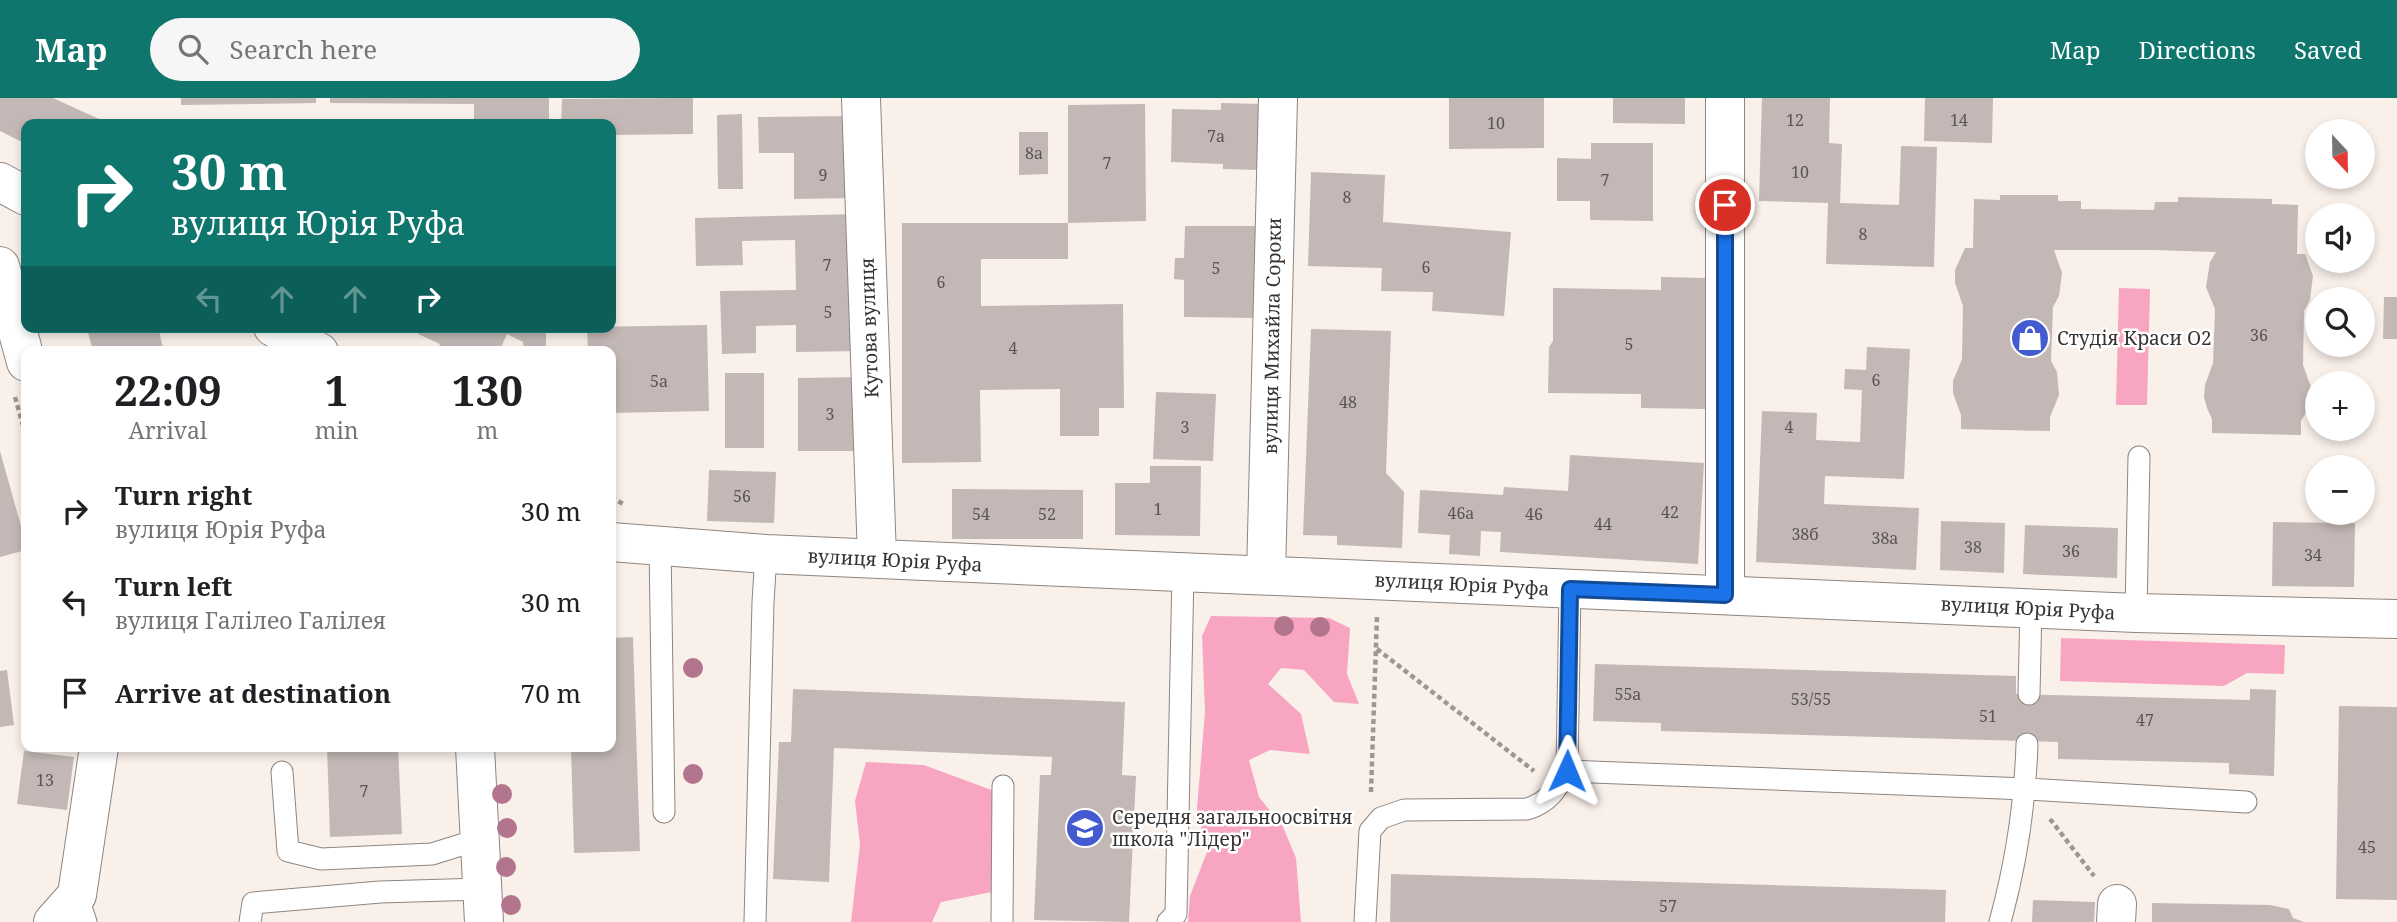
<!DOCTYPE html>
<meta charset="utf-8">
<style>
:root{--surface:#fff;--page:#f6f6f6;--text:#202124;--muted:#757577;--accent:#0f766e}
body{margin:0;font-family:"Noto Serif",serif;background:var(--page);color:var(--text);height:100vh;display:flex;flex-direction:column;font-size:26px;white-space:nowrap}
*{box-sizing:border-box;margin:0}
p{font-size:23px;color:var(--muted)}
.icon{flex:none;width:38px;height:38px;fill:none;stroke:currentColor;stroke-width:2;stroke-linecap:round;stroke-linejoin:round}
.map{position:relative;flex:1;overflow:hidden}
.sheet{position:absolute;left:21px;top:248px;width:595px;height:406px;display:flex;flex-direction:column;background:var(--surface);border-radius:14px;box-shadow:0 4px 10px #0003}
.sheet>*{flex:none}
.guide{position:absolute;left:21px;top:21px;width:595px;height:214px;border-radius:14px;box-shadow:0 4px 10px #0003;background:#0f766e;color:#fff;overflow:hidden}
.needle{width:46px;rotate:158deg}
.tools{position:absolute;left:2305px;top:21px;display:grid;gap:14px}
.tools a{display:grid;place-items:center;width:70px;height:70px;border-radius:50%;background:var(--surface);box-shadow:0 4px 10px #0003;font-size:35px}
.pin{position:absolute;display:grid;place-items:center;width:60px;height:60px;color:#fff;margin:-30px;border:4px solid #fff;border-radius:50%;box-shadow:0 2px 7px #0007}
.me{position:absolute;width:77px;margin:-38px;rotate:1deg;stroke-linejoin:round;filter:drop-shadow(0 0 5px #0008)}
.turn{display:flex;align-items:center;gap:24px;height:147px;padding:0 35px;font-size:32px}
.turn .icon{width:91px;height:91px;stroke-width:2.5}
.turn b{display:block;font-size:49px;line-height:60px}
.lanes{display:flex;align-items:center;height:66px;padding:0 35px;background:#0003;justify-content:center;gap:35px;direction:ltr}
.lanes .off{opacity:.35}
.eta{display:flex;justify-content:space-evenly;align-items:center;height:119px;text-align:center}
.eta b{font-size:42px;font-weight:700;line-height:49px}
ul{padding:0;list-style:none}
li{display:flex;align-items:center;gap:21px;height:91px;padding:0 35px}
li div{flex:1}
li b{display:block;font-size:26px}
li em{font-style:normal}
header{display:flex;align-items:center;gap:42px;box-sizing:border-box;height:98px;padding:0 35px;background:var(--accent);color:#fff}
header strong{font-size:33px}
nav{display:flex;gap:38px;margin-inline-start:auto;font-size:24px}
.search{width:490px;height:63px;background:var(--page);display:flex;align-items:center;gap:18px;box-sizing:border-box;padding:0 24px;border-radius:38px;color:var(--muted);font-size:26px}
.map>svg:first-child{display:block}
</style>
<header>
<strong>Map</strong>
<div class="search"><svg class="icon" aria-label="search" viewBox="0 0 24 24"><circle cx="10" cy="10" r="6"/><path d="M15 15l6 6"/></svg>Search here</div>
<nav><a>Map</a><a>Directions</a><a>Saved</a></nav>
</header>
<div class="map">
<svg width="2397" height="824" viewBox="0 0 2397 824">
<rect width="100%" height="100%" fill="#faf0ea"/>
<path fill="#f7a5c1" d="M 2119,190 L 2150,191 L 2147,307 L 2116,307 Z
M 1211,518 L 1329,520 L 1350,530 L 1347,576 L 1359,606 L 1334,604 L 1304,572 L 1281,570 L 1268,586 L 1301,616 L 1310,656 L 1270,652 L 1249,662 L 1259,699 L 1283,729 L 1296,760 L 1301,824 L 1188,824 L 1190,798 L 1207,754 L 1197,711 L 1205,613 L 1202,538 Z
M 2061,540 L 2285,547 L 2284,576 L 2247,575 L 2224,588 L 2060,583 Z
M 866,664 L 924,667 L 994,693 L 997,793 L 941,804 L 932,824 L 851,824 L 860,747 L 855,703 Z"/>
<path fill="#c3b8b6" d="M 0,0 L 53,0 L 110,26 L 26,26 L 26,46 L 0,33 Z
M 181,0 L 316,0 L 316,5 L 181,7 Z
M 330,0 L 549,0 L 549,26 L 474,26 L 474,6 L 330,5 Z
M 674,0 L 693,0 L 693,36 L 611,37 L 611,26 L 561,26 L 562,1 Z
M 1449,0 L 1544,0 L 1544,50 L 1449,51 Z
M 1613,0 L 1685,0 L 1685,26 L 1613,25 Z
M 1762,0 L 1830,0 L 1829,45 L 1842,46 L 1840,105 L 1899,107 L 1901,48 L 1937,49 L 1934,169 L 1826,166 L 1828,105 L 1759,103 Z
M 1925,0 L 1993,0 L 1992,45 L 1924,43 Z
M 1221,5 L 1261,6 L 1259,72 L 1223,71 L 1223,66 L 1171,64 L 1172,11 L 1221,12 Z
M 1145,6 L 1146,123 L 1068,125 L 1068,7 Z
M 742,16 L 743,91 L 718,91 L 717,17 Z
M 851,18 L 852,100 L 794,101 L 794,55 L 759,55 L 758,19 Z
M 1019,34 L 1048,34 L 1048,76 L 1019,77 Z
M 1591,45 L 1653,45 L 1653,123 L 1590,122 L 1590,103 L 1557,103 L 1557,60 L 1591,61 Z
M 1311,74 L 1385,77 L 1383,124 L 1511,134 L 1504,218 L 1432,213 L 1433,194 L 1381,193 L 1382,170 L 1308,168 Z
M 2000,97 L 2058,97 L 2058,103 L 2081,103 L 2081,111 L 2154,112 L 2155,104 L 2178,104 L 2178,99 L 2272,101 L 2272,106 L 2298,107 L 2297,156 L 2305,156 L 2313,178 L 2310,202 L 2304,213 L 2303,267 L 2311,289 L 2307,313 L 2301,323 L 2301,337 L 2212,335 L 2212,321 L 2207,310 L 2204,299 L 2205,287 L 2213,265 L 2215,211 L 2206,189 L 2210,164 L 2216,154 L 2153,152 L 2054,152 L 2062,175 L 2059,198 L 2053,209 L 2051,263 L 2057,274 L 2059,297 L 2050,319 L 2050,333 L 1961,331 L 1961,317 L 1953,295 L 1953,283 L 1962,261 L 1963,208 L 1955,185 L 1955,172 L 1965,150 L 1973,150 L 1974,101 L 2000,102 Z
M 858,116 L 860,253 L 796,254 L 796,227 L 756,228 L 756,255 L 722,256 L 720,193 L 796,192 L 795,142 L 742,143 L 743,167 L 696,168 L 695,120 Z
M 902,125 L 1068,125 L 1068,161 L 981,161 L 981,208 L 1123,206 L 1124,310 L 1099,310 L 1099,338 L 1060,338 L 1060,291 L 980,292 L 981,364 L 902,365 Z
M 1185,128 L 1257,128 L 1256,220 L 1184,219 L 1184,182 L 1174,181 L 1175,160 L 1184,160 Z
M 1661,179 L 1708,180 L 1706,311 L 1641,310 L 1641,296 L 1548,295 L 1549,249 L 1553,243 L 1553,190 L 1661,192 Z
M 2384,199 L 2397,199 L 2397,241 L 2383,241 Z
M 707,227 L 709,313 L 611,315 L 611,254 L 588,254 L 587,229 Z
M 90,229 L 158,229 L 164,254 L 93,254 L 87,230 Z
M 422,229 L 546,229 L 546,254 L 524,254 L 523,244 L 507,236 L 499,254 L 437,254 L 440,246 L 418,236 Z
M 1311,231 L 1391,233 L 1386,375 L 1404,394 L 1402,450 L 1337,447 L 1337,438 L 1303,437 Z
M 1867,249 L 1910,251 L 1904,381 L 1825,378 L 1824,406 L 1919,410 L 1916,472 L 1756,464 L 1762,313 L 1817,315 L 1816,342 L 1860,344 L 1862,292 L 1844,291 L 1845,271 L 1866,272 Z
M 725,275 L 764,275 L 764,350 L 725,350 Z
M 863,279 L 863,353 L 798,353 L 798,280 Z
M 1156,294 L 1216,296 L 1213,363 L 1153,361 Z
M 0,353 L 26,446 L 26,452 L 0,459 Z
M 1570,357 L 1704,365 L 1698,466 L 1500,454 L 1501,434 L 1481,433 L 1480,458 L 1449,456 L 1450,437 L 1418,435 L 1420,392 L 1503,397 L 1504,389 L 1568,393 Z
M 1150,368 L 1201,368 L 1200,438 L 1115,437 L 1115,385 L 1150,385 Z
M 709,372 L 776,374 L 774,425 L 707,423 Z
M 952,391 L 1083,392 L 1083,441 L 952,441 Z
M 1941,423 L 2005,425 L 2004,475 L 1940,472 Z
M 2273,424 L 2355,425 L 2354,489 L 2272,488 Z
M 2025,427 L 2118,430 L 2117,480 L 2023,476 Z
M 633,539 L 640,753 L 574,755 L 571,649 L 611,649 L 611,540 Z
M 1595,566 L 2016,578 L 2016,596 L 2250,602 L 2250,591 L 2276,592 L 2274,678 L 2229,676 L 2229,665 L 2058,661 L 2058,644 L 1661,633 L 1661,625 L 1593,623 Z
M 7,572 L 14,627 L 0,629 L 0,573 Z
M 793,591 L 1125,604 L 1122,677 L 1136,678 L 1129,824 L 1034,822 L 1040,677 L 1051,677 L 1052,659 L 834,650 L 829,784 L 773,781 L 779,644 L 791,644 Z
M 2339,608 L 2397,609 L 2397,802 L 2336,801 Z
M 327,649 L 398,649 L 402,736 L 330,739 Z
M 24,653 L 74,659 L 67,712 L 17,706 Z
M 1391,776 L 1946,792 L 1945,824 L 1390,824 Z
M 2033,802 L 2095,804 L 2094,824 L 2032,824 Z
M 2152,805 L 2270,807 L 2289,811 L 2293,820 L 2304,824 L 2152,824 Z"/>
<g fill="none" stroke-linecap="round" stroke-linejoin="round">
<defs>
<path id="lane" d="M 660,447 L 664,714
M 2136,515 L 2139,359
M 2029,596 L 2031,509
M 1567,673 L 2026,691 L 2246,704
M 282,674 L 288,753 L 321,761 L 432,756 L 480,741
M 77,797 L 86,824
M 250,824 L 253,805 L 380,794 L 482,791
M 755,824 L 763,504 L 766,456
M 1002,824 L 1003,688
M 1168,824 L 1176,816 L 1183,474
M 1365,824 L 1370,733 L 1381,720 L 1404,712 L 1527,711 C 1548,705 1557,691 1567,673 L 1570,491
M 2000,824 C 2016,766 2025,707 2027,646"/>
<path id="street" d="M 861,0 L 877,460
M 1725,0 L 1725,497
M 611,444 L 766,456 L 925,463 L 2136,515 L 2397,521
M 1266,477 L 1278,0
M 2116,824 L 2117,806"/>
<path id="secondary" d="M 0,84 L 26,98
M 0,168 L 26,264
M 273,229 L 319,254
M 475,649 L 484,824
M 53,824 L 77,797 L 99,649"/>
</defs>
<use href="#lane" stroke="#8e857f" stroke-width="23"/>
<use href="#street" stroke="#8e857f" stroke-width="40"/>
<use href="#secondary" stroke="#8e857f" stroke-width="40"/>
<path stroke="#9e9692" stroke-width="4.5" stroke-dasharray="5 3.5" stroke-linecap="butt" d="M 15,299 L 26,338
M 611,399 L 623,406
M 1377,551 L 1534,673
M 1371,694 L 1377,518
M 2050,721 L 2094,778"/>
<use href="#lane" stroke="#fff" stroke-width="21"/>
<use href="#street" stroke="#fff" stroke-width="38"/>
<use href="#secondary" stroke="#fff" stroke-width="38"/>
</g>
<g fill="#b3748e">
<circle cx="1284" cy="528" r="10"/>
<circle cx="1320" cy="529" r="10"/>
<circle cx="693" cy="570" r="10"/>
<circle cx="693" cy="676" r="10"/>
<circle cx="502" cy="696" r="10"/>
<circle cx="507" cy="730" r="10"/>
<circle cx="506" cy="769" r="10"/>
<circle cx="511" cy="807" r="10"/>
</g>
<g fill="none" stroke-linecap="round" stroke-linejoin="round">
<defs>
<path id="route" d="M 1567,673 L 1570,491 L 1725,497 L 1725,107"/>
</defs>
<use href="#route" stroke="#114b97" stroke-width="18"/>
<use href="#route" stroke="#1a73e8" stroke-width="12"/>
</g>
<defs>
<symbol id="shop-disc" viewBox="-11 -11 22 22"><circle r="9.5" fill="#435bce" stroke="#fff"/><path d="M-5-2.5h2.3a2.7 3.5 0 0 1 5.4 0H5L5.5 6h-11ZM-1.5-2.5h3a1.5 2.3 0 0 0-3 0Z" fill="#fff"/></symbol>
<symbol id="school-disc" viewBox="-11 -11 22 22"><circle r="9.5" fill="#435bce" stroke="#fff"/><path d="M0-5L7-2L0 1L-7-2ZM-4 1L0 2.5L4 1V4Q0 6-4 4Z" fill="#fff"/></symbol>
</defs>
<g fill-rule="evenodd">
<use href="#shop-disc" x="2008" y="218" width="44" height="44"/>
<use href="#school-disc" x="1063" y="708" width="44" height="44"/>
</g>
<g text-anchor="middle" stroke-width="5" stroke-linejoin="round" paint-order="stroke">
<g font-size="16" fill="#5a5452">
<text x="1795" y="28">12</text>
<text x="1959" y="28">14</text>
<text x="1496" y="31">10</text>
<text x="1216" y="44">7а</text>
<text x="1034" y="61">8а</text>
<text x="1107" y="71">7</text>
<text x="1800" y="80">10</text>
<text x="823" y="83">9</text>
<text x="1605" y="88">7</text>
<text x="1347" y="105">8</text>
<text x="1863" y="142">8</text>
<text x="827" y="173">7</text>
<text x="1426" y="175">6</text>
<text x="1216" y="176">5</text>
<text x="941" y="190">6</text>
<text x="828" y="220">5</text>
<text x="2259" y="243">36</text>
<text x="1629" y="252">5</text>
<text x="1013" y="256">4</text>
<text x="1876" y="288">6</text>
<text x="659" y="289">5а</text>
<text x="1348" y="310">48</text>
<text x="830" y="322">3</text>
<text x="1185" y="335">3</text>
<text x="1789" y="335">4</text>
<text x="742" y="404">56</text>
<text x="1158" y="417">1</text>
<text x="1670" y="420">42</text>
<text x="1461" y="421">46а</text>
<text x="981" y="422">54</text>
<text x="1047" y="422">52</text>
<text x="1534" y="422">46</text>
<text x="1603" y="432">44</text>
<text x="1805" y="442">38б</text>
<text x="1885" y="446">38а</text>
<text x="1973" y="455">38</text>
<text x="2071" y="459">36</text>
<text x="2313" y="463">34</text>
<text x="1628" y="602">55а</text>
<text x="1811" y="607">53/55</text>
<text x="1988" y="624">51</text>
<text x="2145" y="628">47</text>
<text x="45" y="688">13</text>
<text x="364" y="699">7</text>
<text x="2367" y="755">45</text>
<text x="1668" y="814">57</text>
</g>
<g font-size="19" fill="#373331" stroke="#fff">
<text transform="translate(869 230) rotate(-92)" y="7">Кутова вулиця</text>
<text transform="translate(1272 238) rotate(-89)" y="7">вулиця Михайла Сороки</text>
<text transform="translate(895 462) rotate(3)" y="7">вулиця Юрія Руфа</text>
<text transform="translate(1462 486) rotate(3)" y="7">вулиця Юрія Руфа</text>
<text transform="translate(2028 510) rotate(3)" y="7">вулиця Юрія Руфа</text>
</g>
<g font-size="19" fill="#373331" stroke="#fff" text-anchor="start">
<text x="2057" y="247">Студія Краси O2</text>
<text x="1112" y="726">Середня загальноосвітня<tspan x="1112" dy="22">школа "Лідер"</tspan></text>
</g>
</g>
</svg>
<div class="tools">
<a><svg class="needle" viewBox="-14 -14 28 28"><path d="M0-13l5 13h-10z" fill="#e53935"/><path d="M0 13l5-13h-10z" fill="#757577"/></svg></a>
<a><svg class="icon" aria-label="sound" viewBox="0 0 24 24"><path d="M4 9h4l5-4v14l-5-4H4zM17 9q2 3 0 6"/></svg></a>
<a><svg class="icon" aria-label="search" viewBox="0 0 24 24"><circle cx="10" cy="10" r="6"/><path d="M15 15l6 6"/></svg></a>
<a>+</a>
<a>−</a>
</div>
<div class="pin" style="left:1725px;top:107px;background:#d93025"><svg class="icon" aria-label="arrive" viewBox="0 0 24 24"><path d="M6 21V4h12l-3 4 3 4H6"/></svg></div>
<svg class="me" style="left:1567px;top:673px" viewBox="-20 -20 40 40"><path d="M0-17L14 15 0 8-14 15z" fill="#1a73e8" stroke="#fff" stroke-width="4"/></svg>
<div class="guide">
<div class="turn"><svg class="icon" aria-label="right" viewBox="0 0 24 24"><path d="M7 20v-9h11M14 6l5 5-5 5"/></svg><div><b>30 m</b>вулиця Юрія Руфа</div></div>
<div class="lanes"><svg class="icon off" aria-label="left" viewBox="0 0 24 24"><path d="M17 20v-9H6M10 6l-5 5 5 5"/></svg><svg class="icon off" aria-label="ahead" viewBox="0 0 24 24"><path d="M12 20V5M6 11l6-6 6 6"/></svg><svg class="icon off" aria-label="ahead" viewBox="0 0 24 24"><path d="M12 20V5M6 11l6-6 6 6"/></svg><svg class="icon" aria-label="right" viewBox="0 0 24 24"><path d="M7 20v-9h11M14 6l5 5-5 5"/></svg></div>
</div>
<section class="sheet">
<div class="eta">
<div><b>22:09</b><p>Arrival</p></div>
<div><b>1</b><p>min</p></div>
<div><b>130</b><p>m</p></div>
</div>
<ul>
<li><svg class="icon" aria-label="right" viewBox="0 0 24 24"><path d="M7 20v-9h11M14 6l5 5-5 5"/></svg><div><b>Turn right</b><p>вулиця Юрія Руфа</p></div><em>30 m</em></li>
<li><svg class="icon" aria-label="left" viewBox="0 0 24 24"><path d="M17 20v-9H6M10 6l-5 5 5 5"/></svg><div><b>Turn left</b><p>вулиця Галілео Галілея</p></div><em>30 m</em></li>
<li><svg class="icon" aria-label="arrive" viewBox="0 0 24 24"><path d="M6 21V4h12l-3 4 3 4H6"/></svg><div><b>Arrive at destination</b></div><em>70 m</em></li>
</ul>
</section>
</div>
